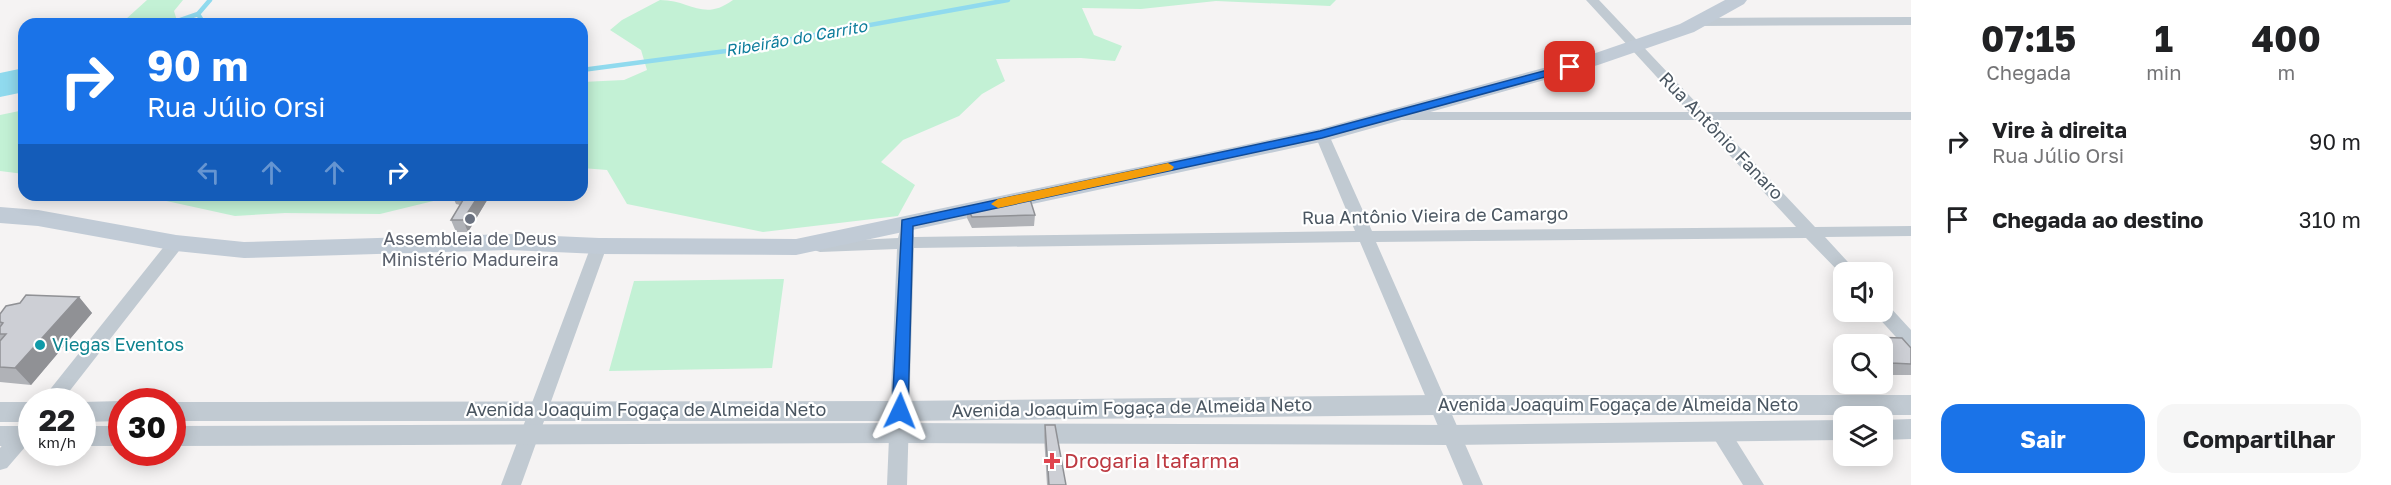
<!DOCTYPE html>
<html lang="pt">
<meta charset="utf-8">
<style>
:root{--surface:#fff;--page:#f6f6f6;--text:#202124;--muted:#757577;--accent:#1a73e8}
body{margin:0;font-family:"Golos Text",sans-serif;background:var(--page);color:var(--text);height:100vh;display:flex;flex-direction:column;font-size:22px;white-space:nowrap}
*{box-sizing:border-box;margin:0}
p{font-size:20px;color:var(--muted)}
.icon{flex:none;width:33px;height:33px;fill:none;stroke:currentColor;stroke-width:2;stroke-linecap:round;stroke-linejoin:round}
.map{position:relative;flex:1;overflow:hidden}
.side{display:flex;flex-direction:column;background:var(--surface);width:480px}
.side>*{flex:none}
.banner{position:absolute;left:18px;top:18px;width:570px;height:183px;border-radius:18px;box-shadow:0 3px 15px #0003;background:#1a73e8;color:#fff;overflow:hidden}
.tools{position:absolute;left:1833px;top:262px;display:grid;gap:12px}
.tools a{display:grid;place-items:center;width:60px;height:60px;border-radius:12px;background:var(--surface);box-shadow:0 3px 15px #0003;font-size:30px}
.speed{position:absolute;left:18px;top:388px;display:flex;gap:12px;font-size:30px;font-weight:700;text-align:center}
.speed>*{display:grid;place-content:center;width:78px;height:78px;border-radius:50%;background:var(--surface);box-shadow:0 3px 15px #0003;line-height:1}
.speed small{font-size:15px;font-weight:400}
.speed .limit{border:9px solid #d22;background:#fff;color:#111}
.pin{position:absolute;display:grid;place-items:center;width:51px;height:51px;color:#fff;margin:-26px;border-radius:12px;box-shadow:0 3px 9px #0006}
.me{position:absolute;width:66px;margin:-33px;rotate:2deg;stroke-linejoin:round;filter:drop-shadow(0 0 4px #0008)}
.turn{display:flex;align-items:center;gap:21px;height:126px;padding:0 30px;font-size:27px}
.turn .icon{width:78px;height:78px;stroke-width:2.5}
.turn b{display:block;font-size:42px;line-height:51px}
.lanes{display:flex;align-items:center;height:57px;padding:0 30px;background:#0003;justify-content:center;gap:30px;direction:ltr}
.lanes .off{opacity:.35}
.eta{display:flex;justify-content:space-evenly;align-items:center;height:102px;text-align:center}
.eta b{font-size:36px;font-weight:700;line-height:42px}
.cta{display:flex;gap:12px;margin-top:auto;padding:12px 30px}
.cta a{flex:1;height:69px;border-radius:18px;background:var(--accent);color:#fff;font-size:24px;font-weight:700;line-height:69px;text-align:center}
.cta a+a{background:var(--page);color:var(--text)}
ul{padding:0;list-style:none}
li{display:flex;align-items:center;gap:18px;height:78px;padding:0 30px}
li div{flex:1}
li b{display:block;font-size:22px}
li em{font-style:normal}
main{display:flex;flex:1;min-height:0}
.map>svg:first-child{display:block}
</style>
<main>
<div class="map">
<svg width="1911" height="485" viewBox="0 0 1911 485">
<rect width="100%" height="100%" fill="#f5f3f3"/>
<path fill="#c3f1d5" d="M 147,0 L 183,0 L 174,11 L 178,24 L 127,24 L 126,19 Z
M 660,0 C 691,0 703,22 733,0 L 1336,0 L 1330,6 L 1216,1 L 1141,9 L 1082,8 L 1094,35 L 1122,46 L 1115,61 L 1081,58 L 996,59 L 1005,81 L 982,94 L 959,116 L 903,140 L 881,162 L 915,185 L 898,216 L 763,232 L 627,204 L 607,170 L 582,168 L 582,82 L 624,80 L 647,70 L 641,50 L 610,30 L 622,20 Z
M 24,110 L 24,174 L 0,171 L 0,115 Z
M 139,195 L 458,195 L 380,214 L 285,213 L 235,216 Z
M 784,279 L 772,368 L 609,371 L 634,281 Z"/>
<path fill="#90daee" d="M 24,68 L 24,92 L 0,97 L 0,73 Z"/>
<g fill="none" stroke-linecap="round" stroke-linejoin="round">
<path stroke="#90daee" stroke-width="4.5" d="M 198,14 L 204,24
M 169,24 L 198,14 L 210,0
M 582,70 L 726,51 L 1008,0"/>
<path fill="#c1cad2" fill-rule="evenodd" d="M 1586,0 L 1599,0 L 1705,112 L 1911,112 L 1911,120 L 1714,120 L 1815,227 L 1911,226 L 1911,236 L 1825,237 L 1858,273 L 1844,273 L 1844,277 L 1806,238 L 1376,242 L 1483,485 L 1463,485 L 1360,242 L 914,248 L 907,485 L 887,485 L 897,249 L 820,252 L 814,250 L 812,246 L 814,242 L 898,238 L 900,230 L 912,230 L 914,237 L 1355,231 L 1315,135 L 1322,131 L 1329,135 L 1372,231 L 1796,227 L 1697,120 L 1393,120 L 1386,116 L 1393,112 L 1689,112 Z
M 1911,17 L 1911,25 L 1698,26 L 1692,22 L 1698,18 Z
M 176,237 L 182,239 L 184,243 L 182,247 L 61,402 L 40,402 L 170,239 Z
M 599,240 L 605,242 L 607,246 L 521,485 L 501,485 L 591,246 L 593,242 Z
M 1882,304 L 1888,305 L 1911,330 L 1911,349 L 1905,347 L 1876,315 L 1874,312 L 1882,312 Z
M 32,416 L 32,439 L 7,468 L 0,470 L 0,448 L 25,418 Z
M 1720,424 L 1727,426 L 1764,485 L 1743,485 L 1710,432 L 1713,426 Z"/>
<path fill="#c1cad2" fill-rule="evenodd" d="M 1436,395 L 1911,395 L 1911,415 L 1436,415 L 900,421 L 172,421 L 172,402 L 169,402 L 900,401 Z
M 122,401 L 125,402 L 122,402 L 122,421 L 82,422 L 82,402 Z
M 0,402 L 32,402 L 32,422 L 0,422 Z
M 1911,419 L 1911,439 L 1882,440 L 1882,420 Z
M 1844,420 L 1844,440 L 1451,445 L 899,443 L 172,446 L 172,426 L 899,423 L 1451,425 Z
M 0,426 L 32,426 L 32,446 L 0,446 Z
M 82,426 L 122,426 L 122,446 L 82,446 Z"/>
<path fill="#c1cbd6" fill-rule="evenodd" d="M 1725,0 L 1747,0 L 1744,4 L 1694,32 L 1598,65 L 1330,140 L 796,255 L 599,254 L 509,250 L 244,258 L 176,251 L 38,226 L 0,223 L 0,207 L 38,210 L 176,235 L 244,242 L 509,234 L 599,238 L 796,239 L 1319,129 L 1584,57 L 1680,24 Z"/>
</g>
<path fill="#b0b2b7" d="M 452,195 L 488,195 L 489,197 L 468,232 L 456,232 L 451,220 L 460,205 L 456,204 Z
M 967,207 L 1035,215 L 1034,226 L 972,228 L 967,218 Z
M 79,297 L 92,313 L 31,385 L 0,382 L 0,314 Z
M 1869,337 L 1911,348 L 1911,375 L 1882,375 L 1882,345 L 1862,345 Z
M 1045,425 L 1066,485 L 1047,485 L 1044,436 Z"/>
<path fill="#909195" d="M 479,195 L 488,195 L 489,197 L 468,232 L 463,220 Z
M 79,297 L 92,313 L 31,385 L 15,368 Z"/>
<path fill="#cdcfd5" stroke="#909195" stroke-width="1.5" d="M 466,195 L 479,195 L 463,220 L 451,220 Z
M 1029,196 L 1035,215 L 972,217 L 967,207 Z
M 26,295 L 79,297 L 15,368 L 0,367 L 0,341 L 6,334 L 0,334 L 0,327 L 3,323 L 0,322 L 0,314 L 6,306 L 20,303 Z
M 1869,337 L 1902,338 L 1911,348 L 1911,364 L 1891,363 L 1882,353 L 1882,345 L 1876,345 Z
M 1045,425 L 1055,425 L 1066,485 L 1049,485 Z"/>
<path fill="#1a73e8" stroke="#114b97" stroke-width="1.5" d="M 1570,64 L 1574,65 L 1574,69 L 1322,138 L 913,226 L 908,411 L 906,415 L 900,417 L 894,415 L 892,411 L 902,220 L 1320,131 Z"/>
<path fill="#f59e0b" d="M 1168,163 L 1174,167 L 1172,170 L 998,208 L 991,204 L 998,199 Z"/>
<circle fill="#6b7280" stroke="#fff" stroke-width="2" cx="470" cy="219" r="6"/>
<circle fill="#0f9aa8" stroke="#fff" stroke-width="2" cx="40" cy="345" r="6"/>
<path fill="#e0444e" stroke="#fff" stroke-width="2" d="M1049 452h6v6h6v6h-6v6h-6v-6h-6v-6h6z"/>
<g text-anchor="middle" stroke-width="4.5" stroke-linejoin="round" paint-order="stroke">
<g font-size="16" font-style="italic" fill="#0c7c9b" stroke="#fff">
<text transform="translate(796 38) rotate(-10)" y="6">Ribeirão do Carrito</text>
</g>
<g font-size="18" fill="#4a5661" stroke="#fff">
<text transform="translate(1721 136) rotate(46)" y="6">Rua Antônio Fanaro</text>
<text transform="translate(1435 216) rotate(-1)" y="6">Rua Antônio Vieira de Camargo</text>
<text x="1618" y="411">Avenida Joaquim Fogaça de Almeida Neto</text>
<text transform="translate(1132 408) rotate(-1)" y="6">Avenida Joaquim Fogaça de Almeida Neto</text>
<text x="646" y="416">Avenida Joaquim Fogaça de Almeida Neto</text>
</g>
<g font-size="18" fill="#5b616d" stroke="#fff">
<text x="470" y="245">Assembleia de Deus<tspan x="470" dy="21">Ministério Madureira</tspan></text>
</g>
<g font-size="18" fill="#0d838f" stroke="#fff" text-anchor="start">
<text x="52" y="351">Viegas Eventos</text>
</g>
<g font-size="21" fill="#be3a42" stroke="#fff" text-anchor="start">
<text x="1064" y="468">Drogaria Itafarma</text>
</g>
</g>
</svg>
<div class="tools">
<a><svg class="icon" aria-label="sound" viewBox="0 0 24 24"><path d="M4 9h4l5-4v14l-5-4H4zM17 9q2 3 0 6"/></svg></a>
<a><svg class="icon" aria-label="search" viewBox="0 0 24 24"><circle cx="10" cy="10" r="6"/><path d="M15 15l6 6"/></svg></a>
<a><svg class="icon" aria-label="layers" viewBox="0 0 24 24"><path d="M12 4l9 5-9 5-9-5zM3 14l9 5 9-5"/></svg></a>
</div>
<div class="speed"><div>22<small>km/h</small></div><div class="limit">30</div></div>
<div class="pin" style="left:1570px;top:67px;background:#d93025"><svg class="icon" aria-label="arrive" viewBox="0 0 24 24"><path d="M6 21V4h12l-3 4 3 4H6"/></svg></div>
<svg class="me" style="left:900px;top:411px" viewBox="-20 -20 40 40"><path d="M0-17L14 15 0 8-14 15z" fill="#1a73e8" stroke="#fff" stroke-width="4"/></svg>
<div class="banner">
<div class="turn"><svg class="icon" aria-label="right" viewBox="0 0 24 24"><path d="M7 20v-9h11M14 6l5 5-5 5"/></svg><div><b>90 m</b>Rua Júlio Orsi</div></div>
<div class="lanes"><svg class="icon off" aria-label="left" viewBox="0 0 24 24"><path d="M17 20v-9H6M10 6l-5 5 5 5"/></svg><svg class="icon off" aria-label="ahead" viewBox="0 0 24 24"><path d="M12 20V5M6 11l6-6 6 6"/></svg><svg class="icon off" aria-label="ahead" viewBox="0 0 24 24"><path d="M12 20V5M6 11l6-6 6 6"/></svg><svg class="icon" aria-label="right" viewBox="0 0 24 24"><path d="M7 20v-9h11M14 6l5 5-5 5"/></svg></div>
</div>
</div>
<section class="side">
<div class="eta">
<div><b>07:15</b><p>Chegada</p></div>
<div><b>1</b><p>min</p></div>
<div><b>400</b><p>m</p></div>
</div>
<ul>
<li><svg class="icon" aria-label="right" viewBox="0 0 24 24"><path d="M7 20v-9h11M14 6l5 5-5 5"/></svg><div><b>Vire à direita</b><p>Rua Júlio Orsi</p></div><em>90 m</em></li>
<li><svg class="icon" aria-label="arrive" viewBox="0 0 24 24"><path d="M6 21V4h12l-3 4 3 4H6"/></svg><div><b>Chegada ao destino</b></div><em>310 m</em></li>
</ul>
<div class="cta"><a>Sair</a><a>Compartilhar</a></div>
</section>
</main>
